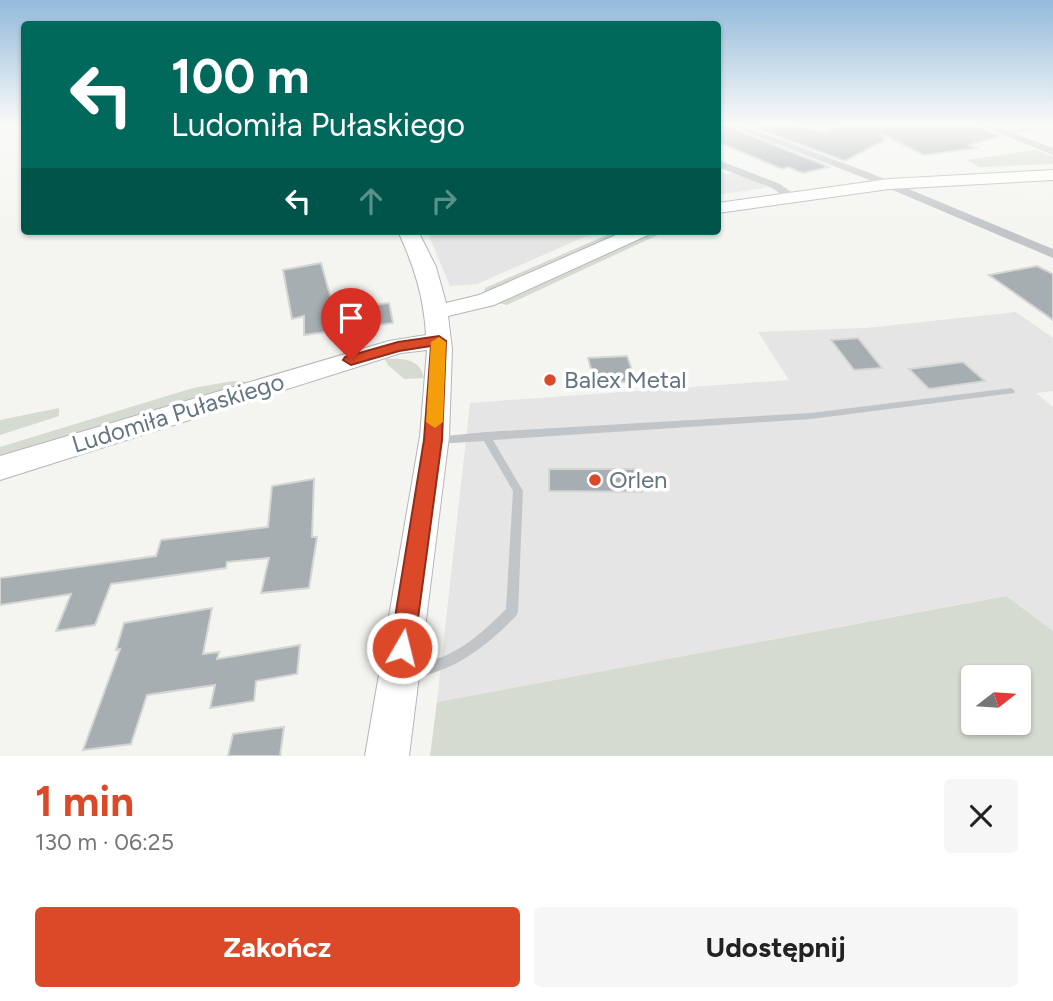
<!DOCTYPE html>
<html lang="pl">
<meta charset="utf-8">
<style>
:root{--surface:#fff;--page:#f6f6f6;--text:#222;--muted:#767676;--accent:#dc4928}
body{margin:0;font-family:Figtree,sans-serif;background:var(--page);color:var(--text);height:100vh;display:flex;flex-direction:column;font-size:26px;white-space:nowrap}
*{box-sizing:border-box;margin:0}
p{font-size:23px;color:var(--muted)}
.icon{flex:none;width:38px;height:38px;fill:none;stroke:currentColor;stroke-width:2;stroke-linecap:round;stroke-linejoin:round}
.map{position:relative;height:756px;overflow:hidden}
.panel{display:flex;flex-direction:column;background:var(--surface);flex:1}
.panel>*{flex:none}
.guide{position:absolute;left:21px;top:21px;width:700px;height:214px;border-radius:7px;box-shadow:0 2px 5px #0004;background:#00695c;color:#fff;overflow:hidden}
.needle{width:46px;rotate:73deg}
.tools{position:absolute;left:961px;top:665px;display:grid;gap:14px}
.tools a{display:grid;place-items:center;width:70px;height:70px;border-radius:7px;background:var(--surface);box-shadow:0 2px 5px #0004;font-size:35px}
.pin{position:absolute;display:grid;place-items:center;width:60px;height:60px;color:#fff;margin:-72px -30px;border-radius:50% 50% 50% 0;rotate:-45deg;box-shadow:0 0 7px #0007}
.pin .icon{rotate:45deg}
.me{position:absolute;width:77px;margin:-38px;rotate:8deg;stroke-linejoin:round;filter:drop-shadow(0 0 5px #0008)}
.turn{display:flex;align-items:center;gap:24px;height:147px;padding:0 35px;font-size:32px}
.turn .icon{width:91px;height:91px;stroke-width:2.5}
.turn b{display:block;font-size:49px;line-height:60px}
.lanes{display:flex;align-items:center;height:66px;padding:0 35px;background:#0003;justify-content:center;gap:35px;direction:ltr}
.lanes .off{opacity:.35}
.round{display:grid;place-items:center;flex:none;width:74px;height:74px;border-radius:7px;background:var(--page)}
.head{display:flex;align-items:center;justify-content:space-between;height:119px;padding:0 35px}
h1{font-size:42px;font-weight:700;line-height:52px;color:var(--accent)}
.cta{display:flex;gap:14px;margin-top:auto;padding:14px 35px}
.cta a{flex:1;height:80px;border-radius:7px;background:var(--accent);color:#fff;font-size:28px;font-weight:700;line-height:80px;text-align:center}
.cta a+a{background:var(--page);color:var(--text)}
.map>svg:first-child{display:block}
</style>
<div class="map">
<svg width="1053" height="756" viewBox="0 0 1053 756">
<rect width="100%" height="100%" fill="#f4f4f0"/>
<path fill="#e4e5e4" d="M 718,170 L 726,174 L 736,173 L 770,187 L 718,195 Z
M 427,231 L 598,231 L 477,284 L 450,286 Z
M 1016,312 L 1053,338 L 1053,391 L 1036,393 L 1053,407 L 1053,631 L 1005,596 L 437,702 L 470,403 L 789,380 L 758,332 L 866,328 Z"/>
<path fill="#d5dbd1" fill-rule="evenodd" d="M 1036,150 L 1053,157 L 1053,164 L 979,167 L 967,160 Z
M 616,231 L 627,231 L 484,293 L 485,288 Z
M 649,234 L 660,234 L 507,305 L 498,303 Z
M 385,359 C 402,358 420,358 424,378 L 404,379 L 388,365 Z
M 233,381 L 254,382 L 0,458 L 0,447 L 193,388 Z
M 59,408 L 59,416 L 0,435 L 0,420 Z
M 1006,596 L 1053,631 L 1053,756 L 430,756 L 437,702 ZM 973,677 L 1018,677 L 1018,723 L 973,723 Z"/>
<path fill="#a6aeb2" stroke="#d5d5d3" stroke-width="2" d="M 718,125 L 725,125 L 829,167 L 803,173 L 788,167 L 782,169 L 718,142 Z
M 748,125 L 790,125 L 825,132 L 842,125 L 976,125 L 1000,136 L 969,145 L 976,148 L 924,155 L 880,133 L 885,140 L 845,161 Z
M 321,263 L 334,309 L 389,303 L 393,323 L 304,335 L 304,316 L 292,319 L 283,270 Z
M 1037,266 L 1053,274 L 1053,320 L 989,275 Z
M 858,338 L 882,368 L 854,370 L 831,340 Z
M 627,356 L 636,381 L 595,384 L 588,358 Z
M 963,362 L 985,381 L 929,389 L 909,369 Z
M 549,469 L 639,469 L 642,492 L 549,491 Z
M 314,479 L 312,537 L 317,537 L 309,588 L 261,593 L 269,558 L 227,562 L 226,568 L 111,584 L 95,625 L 56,631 L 71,594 L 0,605 L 0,578 L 156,556 L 161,540 L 268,527 L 272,486 Z
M 212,608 L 203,654 L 219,652 L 217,659 L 300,645 L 297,674 L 256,681 L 254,701 L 210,708 L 215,685 L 147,695 L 131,744 L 83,750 L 120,649 L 116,650 L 124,623 Z
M 284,727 L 280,756 L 228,756 L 233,734 Z"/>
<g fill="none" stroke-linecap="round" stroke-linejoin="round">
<defs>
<path id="secondary" d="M 1053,170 L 1053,180 L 889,189 L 718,213 L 718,203 L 889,179 Z
M 398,231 L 418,231 L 436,267 L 446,303 L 479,295 L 625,231 L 651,231 L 648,235 L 494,305 L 448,316 L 452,349 L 449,436 L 409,756 L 365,756 L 420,436 L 427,350 L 401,353 L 0,480 L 0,456 L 389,341 L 426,335 C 424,297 414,266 398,231 Z"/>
</defs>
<use href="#secondary" stroke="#b2b7ba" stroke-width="2"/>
<path fill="#c2c5c8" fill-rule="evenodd" d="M 1011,388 L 1015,391 L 1014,393 L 811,419 L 493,440 L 523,491 L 518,612 L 516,616 C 492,640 467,662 433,673 C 425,676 415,680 406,677 L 404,672 L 406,667 C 417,663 428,662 439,658 C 465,649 486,629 506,609 L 513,491 L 484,441 L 438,444 L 435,443 L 433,440 L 435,437 L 486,432 L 811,413 Z"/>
<path fill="#c2c5c8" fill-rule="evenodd" d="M 728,125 L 741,125 L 870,173 L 1053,249 L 1053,258 L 862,177 Z
M 979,125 C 989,125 998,130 1007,130 C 1021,130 1034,125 1048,125 L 1015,134 L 1053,148 L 1053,155 Z
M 718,160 L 780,184 L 798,197 L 788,199 L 772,188 L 718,167 Z"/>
<use href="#secondary" fill="#fff" fill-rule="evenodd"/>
</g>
<linearGradient id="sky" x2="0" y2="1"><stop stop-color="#93bada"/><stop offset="0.54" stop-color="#fafaf8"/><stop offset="1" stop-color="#fafaf8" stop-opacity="0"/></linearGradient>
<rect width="1053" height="231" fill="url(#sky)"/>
<path fill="#dc4928" stroke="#8f2f1a" stroke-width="2" d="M 439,336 L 446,341 L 442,440 L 414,648 L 411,656 L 402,660 L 394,656 L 390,648 L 424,440 L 431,346 L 399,351 L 351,365 L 343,360 L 345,357 L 398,342 Z"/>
<path fill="#f59e0b" d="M 439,337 L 446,342 L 443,422 L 435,428 L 426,422 L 431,342 Z"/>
<g fill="#dc4928" stroke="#fff" stroke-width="2.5">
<circle cx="550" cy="380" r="7"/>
<circle cx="595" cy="480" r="7"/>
</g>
<g text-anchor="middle" stroke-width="7" stroke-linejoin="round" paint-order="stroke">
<g font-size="24" fill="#647580" stroke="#fff" text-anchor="start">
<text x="564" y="388">Balex Metal</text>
<text x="609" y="488">Orlen</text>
</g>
<g font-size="24" fill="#647580" stroke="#fff">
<text transform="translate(178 413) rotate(-17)" y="8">Ludomiła Pułaskiego</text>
</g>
</g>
</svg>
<div class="tools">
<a><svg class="needle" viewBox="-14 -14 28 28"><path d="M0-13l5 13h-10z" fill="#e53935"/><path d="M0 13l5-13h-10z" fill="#767676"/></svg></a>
</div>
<div class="pin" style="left:351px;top:360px;background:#d93025"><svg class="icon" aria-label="arrive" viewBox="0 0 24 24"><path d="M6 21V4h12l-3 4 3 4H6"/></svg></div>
<svg class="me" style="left:402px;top:648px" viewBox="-20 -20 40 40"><circle r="17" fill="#dc4928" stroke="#fff" stroke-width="3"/><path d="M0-11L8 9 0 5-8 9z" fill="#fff"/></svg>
<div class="guide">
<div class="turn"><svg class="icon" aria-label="left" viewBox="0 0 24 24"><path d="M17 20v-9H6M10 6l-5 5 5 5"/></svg><div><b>100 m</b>Ludomiła Pułaskiego</div></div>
<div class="lanes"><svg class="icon" aria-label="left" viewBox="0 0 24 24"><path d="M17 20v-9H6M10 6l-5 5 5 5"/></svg><svg class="icon off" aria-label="ahead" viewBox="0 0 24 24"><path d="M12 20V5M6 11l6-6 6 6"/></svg><svg class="icon off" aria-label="right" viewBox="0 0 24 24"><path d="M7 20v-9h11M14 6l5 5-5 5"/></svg></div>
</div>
</div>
<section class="panel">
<div class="head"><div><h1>1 min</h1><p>130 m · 06:25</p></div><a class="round"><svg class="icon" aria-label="close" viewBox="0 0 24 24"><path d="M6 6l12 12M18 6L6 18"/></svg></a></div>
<div class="cta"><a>Zakończ</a><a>Udostępnij</a></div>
</section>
